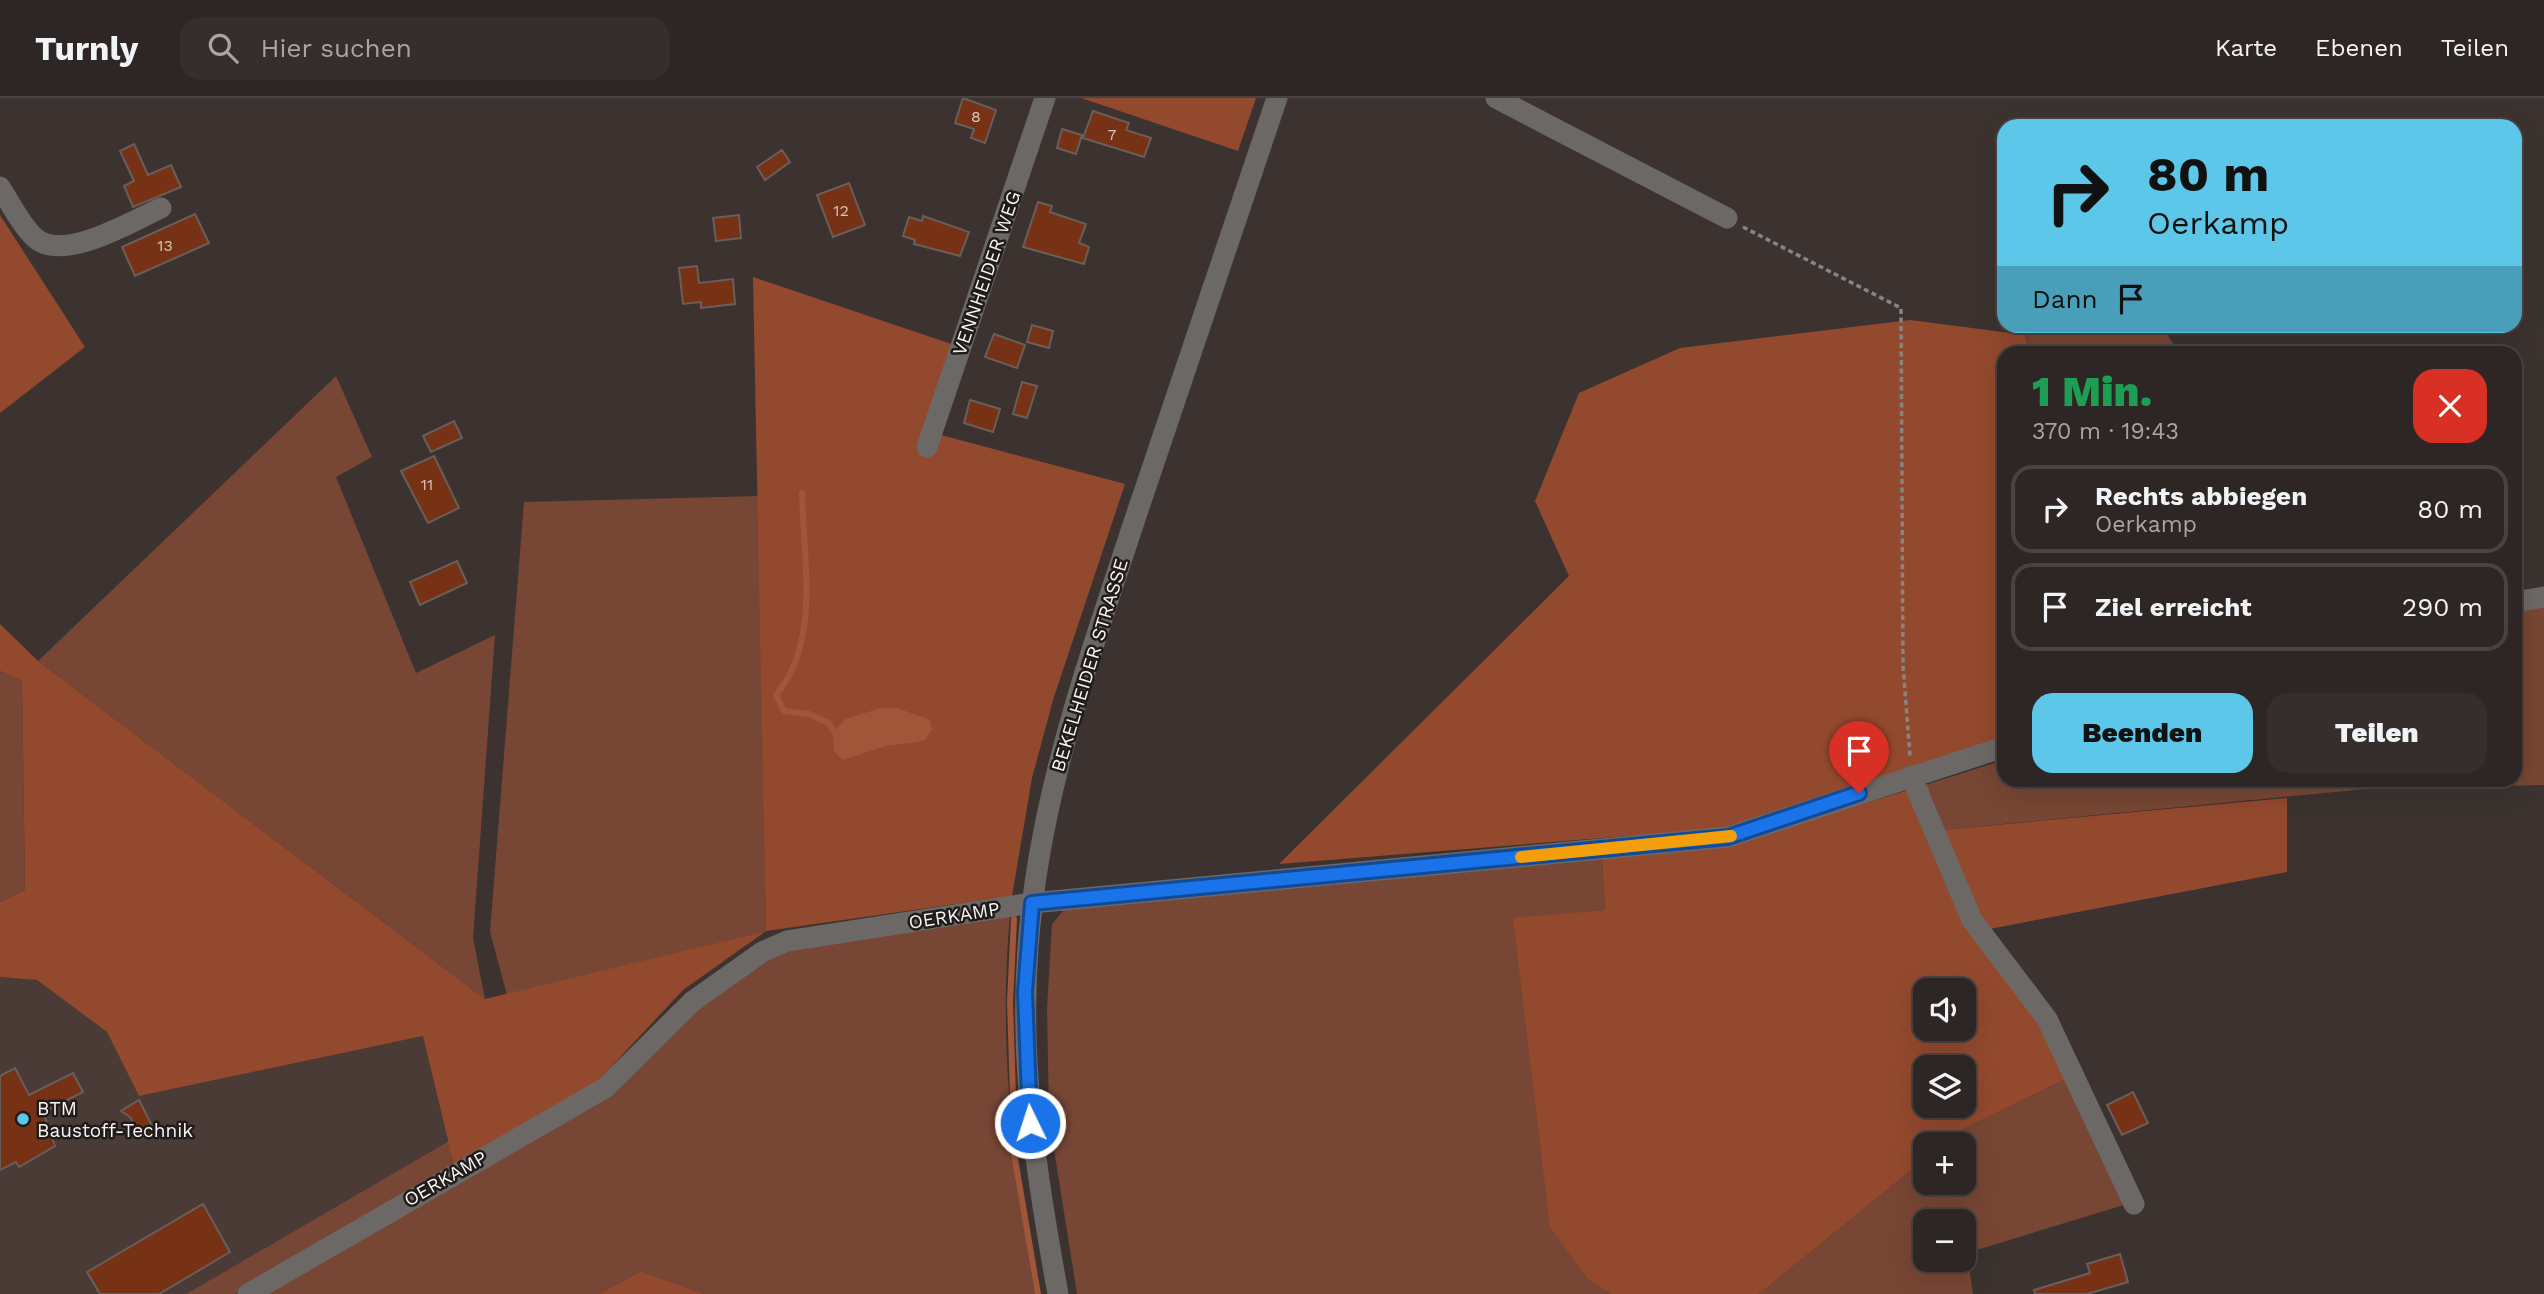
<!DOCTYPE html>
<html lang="de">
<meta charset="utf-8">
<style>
:root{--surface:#2d2624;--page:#352e2c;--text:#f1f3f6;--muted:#a7a5a6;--line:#484341;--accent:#5cc7e8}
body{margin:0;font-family:"Work Sans",sans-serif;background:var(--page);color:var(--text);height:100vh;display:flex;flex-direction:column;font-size:26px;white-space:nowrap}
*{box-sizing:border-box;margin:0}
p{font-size:23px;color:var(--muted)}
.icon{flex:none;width:38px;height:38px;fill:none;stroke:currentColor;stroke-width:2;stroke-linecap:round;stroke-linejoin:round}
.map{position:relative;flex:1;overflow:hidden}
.details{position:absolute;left:1997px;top:248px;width:525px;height:441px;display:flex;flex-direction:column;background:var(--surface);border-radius:21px;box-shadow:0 7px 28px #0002,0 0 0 2px var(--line)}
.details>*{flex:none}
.banner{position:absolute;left:1997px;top:21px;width:525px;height:214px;border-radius:21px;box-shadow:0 7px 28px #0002,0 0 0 2px var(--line);background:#5cc7e8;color:#111;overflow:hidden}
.fabs{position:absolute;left:1913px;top:880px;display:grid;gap:14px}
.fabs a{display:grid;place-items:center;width:63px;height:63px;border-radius:14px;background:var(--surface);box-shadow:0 7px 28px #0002,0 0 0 2px var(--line);font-size:35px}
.pin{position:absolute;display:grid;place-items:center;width:60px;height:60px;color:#fff;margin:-72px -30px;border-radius:50% 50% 50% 0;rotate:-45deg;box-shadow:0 0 7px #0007}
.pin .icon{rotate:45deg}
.me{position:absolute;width:77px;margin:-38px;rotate:356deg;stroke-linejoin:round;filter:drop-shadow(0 0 5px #0008)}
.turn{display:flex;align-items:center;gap:24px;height:147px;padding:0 35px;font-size:32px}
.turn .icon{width:91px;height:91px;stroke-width:2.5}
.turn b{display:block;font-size:49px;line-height:60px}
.then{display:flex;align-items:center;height:66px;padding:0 35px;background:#0003;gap:14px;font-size:26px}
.round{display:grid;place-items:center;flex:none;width:74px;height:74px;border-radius:21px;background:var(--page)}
.headline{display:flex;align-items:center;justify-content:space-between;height:119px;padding:0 35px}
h1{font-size:42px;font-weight:800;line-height:52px;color:#1e9e55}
.primary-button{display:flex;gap:14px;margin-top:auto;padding:14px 35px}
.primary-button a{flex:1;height:80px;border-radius:21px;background:var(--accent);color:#111;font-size:28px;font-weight:800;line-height:80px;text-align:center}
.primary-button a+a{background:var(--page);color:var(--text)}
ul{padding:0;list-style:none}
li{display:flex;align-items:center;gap:21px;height:88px;margin:0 14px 10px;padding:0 21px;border:4px solid var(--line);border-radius:21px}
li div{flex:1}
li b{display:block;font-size:26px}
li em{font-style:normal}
header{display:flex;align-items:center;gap:42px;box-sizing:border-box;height:98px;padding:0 35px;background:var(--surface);border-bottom:2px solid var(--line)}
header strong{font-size:33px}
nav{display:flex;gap:38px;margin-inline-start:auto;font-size:24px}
.search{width:490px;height:63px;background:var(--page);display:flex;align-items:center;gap:18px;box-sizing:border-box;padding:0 24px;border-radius:21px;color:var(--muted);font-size:26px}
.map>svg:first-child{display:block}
</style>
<header>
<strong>Turnly</strong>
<div class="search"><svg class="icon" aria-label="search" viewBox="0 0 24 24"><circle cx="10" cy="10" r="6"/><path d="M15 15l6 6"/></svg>Hier suchen</div>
<nav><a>Karte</a><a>Ebenen</a><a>Teilen</a></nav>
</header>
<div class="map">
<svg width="2544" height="1196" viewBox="0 0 2544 1196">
<rect width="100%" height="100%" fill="#3c3330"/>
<path fill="#4a3b36" d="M 0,879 L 37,882 L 107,934 L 139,998 L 424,938 L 449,1043 L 186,1196 L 0,1196 Z"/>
<path fill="#784634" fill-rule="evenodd" d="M 2026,228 L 2162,228 L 2179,255 L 2028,255 Z
M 336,278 L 372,359 L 336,379 L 416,575 L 495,537 L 473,840 L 485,901 L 38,563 Z
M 760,398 L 766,833 L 507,897 L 490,834 L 524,404 Z
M 2544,508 L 2544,687 L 2365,691 L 1941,732 L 1928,686 L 2004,662 L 2004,682 L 2515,682 L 2515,514 Z
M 0,573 L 22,583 L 25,792 L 0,804 Z
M 1602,761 L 1605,812 L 1513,821 L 1589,1182 L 1611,1196 L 1077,1196 L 1049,1020 L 1047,910 L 1052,826 L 1064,812 Z
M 1010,816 C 998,945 1013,1069 1035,1196 L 704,1196 L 641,1173 L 599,1196 L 265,1196 L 611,995 L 695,911 L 765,860 L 789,849 Z
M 2070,979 L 2127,1106 L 1967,1155 L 1973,1196 L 1759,1196 L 1925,1061 L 1925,1085 L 1964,1085 L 1964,1046 L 1942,1046 L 1957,1034 ZM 1925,1124 L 1964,1124 L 1964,1162 L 1925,1162 Z
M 449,1043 L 454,1067 L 235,1196 L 186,1196 Z"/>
<path fill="#93492e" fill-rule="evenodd" d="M 1081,0 L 1256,0 L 1238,53 Z
M 0,117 L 85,249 L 0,315 Z
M 753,179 L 969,252 L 941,337 L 1125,386 L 1053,602 L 1032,680 L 1012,798 L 766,833 L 683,892 L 596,985 L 454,1067 L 423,938 L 139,998 L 107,934 L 37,882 L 0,879 L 0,804 L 25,792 L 22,583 L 0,573 L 0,526 L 38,563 L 485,901 L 766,833 Z
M 1910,222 L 2026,237 L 2028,255 L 2004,256 L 2004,642 L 1727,730 L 1279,766 L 1569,478 L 1535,403 L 1579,295 L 1680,250 Z
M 1928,686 L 1941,732 L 2287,700 L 2287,774 L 1979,833 L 2061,959 L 2070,979 L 1957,1034 L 1942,1046 L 1925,1046 L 1925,1061 L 1759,1196 L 1611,1196 L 1589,1182 L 1550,1129 L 1513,820 L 1605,812 L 1602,761 L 1729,747 ZM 1925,892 L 1964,892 L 1964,931 L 1925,931 ZM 1925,970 L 1964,970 L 1964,1008 L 1925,1008 Z
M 641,1173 L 704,1196 L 599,1196 Z"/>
<path fill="#a1563a" d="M 881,610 L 897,610 L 930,622 L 932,631 L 926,641 L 917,644 L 886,648 L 842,662 L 834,653 L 833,635 L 845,621 Z"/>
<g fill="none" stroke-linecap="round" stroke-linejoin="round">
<path stroke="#a1563a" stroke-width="6" d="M 802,395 C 803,460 821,544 776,597 L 784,613 L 809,616 L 829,625 L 834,634
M 1014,821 L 1010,904 L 1015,1061 L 1038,1196"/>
</g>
<path fill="#773114" stroke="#685f5b" stroke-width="2" d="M 963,0 L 996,12 L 985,45 L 971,40 L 974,31 L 955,25 Z
M 1093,13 L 1129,25 L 1126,32 L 1151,40 L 1144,59 L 1083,40 Z
M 1062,31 L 1082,37 L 1076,56 L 1057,50 Z
M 134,46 L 148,77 L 171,67 L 181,89 L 133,109 L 124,88 L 134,83 L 120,53 Z
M 782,52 L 790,64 L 765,82 L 757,69 Z
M 849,85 L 865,127 L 833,139 L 817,97 Z
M 1038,104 L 1052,108 L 1050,114 L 1086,126 L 1079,145 L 1089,149 L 1084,166 L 1023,149 Z
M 195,116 L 209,145 L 135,178 L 122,149 Z
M 739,117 L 741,140 L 716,143 L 713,120 Z
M 923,118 L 969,134 L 960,158 L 914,146 L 915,142 L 903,138 L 909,119 L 922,123 Z
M 697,168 L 699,185 L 733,181 L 735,206 L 701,210 L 701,204 L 683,206 L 679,170 Z
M 1032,227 L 1053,233 L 1049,250 L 1027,244 Z
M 994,236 L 1025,247 L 1017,270 L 985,259 Z
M 1022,284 L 1037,288 L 1027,320 L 1013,316 Z
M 970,302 L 1000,311 L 993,334 L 964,325 Z
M 454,323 L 462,340 L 431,354 L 423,338 Z
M 434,358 L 459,410 L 428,425 L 401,373 Z
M 457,463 L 467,485 L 420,507 L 410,484 Z
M 15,970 L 29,997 L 73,975 L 83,994 L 43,1014 L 55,1048 L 19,1069 L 16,1064 L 0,1072 L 0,978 Z
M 2133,994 L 2148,1025 L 2122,1037 L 2107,1007 Z
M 139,1002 L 155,1034 L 141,1040 L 130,1019 L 121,1013 Z
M 203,1106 L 230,1154 L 159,1196 L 100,1196 L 87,1174 Z
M 2120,1156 L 2128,1184 L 2087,1196 L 2035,1196 L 2034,1192 L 2090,1175 L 2087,1166 Z"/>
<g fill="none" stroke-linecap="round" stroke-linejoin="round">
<path stroke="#8a8381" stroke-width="3.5" stroke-dasharray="5 3.5" stroke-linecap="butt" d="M 1743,129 L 1901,210 L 1903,567 L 1910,658"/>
<path stroke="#6c6866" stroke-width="21" d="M 1496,0 L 1727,120
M 0,89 C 10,104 20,126 34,139 C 62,166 132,123 161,110
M 927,349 L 1045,0
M 2515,504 L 2544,499
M 1911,678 L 1972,822 L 2047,921 L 2134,1106
M 248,1196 L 605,990 L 693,903 L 762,854 L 787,843 L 1032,805 L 1728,739 L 2004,649
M 1058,1196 C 1037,1081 1019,968 1028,851 C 1038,702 1088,564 1134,424 C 1181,282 1229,141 1277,0"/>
</g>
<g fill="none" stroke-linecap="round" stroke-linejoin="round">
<defs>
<path id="route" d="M 1030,1025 L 1025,894 L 1032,805 L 1728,739 L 1859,695"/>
</defs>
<use href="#route" stroke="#114b97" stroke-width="18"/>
<use href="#route" stroke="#1a73e8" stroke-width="12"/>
<path stroke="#f59e0b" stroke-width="12" d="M 1521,759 L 1731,738"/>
</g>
<circle fill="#5cc7e8" stroke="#201c1b" stroke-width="2.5" cx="23" cy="1021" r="7"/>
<g text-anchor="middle" stroke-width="5" stroke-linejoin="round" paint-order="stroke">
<g font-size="16" fill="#d8c3ba">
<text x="976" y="24">8</text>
<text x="1112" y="42">7</text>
<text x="841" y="118">12</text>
<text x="165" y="153">13</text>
<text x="427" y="392">11</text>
</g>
<g font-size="19" fill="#f9f4f2" stroke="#201c1b">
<text transform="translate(986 175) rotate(-71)" y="7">VENNHEIDER WEG</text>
<text transform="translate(1089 567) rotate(-73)" y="7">BEKELHEIDER STRASSE</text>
<text transform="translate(954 817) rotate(-9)" y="7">OERKAMP</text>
<text transform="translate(445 1080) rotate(-30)" y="7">OERKAMP</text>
</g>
<g font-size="19" fill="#f9f4f2" stroke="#201c1b" text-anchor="start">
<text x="37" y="1017">BTM<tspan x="37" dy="22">Baustoff-Technik</tspan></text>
</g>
</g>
</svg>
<div class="fabs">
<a><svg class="icon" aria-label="sound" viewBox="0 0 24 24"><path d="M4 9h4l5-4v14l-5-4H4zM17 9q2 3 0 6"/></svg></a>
<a><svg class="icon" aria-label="layers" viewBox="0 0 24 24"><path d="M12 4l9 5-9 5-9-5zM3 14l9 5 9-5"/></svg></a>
<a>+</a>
<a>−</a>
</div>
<div class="pin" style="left:1859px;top:695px;background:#d93025"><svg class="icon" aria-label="arrive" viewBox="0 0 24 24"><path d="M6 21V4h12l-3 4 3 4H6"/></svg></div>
<svg class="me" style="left:1030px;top:1025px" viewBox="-20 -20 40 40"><circle r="17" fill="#1a73e8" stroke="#fff" stroke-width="3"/><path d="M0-11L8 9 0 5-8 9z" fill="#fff"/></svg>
<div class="banner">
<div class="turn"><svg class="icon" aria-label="right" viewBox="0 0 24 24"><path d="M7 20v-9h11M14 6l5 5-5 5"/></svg><div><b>80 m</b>Oerkamp</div></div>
<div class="then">Dann<svg class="icon" aria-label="arrive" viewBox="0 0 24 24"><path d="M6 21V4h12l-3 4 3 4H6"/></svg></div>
</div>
<section class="details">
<div class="headline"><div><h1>1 Min.</h1><p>370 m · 19:43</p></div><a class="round" style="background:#d93025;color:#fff"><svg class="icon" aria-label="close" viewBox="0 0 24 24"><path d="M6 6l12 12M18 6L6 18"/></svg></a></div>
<ul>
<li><svg class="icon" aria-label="right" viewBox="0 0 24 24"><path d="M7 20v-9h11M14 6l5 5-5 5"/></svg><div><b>Rechts abbiegen</b><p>Oerkamp</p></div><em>80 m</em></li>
<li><svg class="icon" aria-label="arrive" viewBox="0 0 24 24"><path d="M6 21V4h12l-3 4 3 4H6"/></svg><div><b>Ziel erreicht</b></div><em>290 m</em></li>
</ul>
<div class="primary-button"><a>Beenden</a><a>Teilen</a></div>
</section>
</div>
